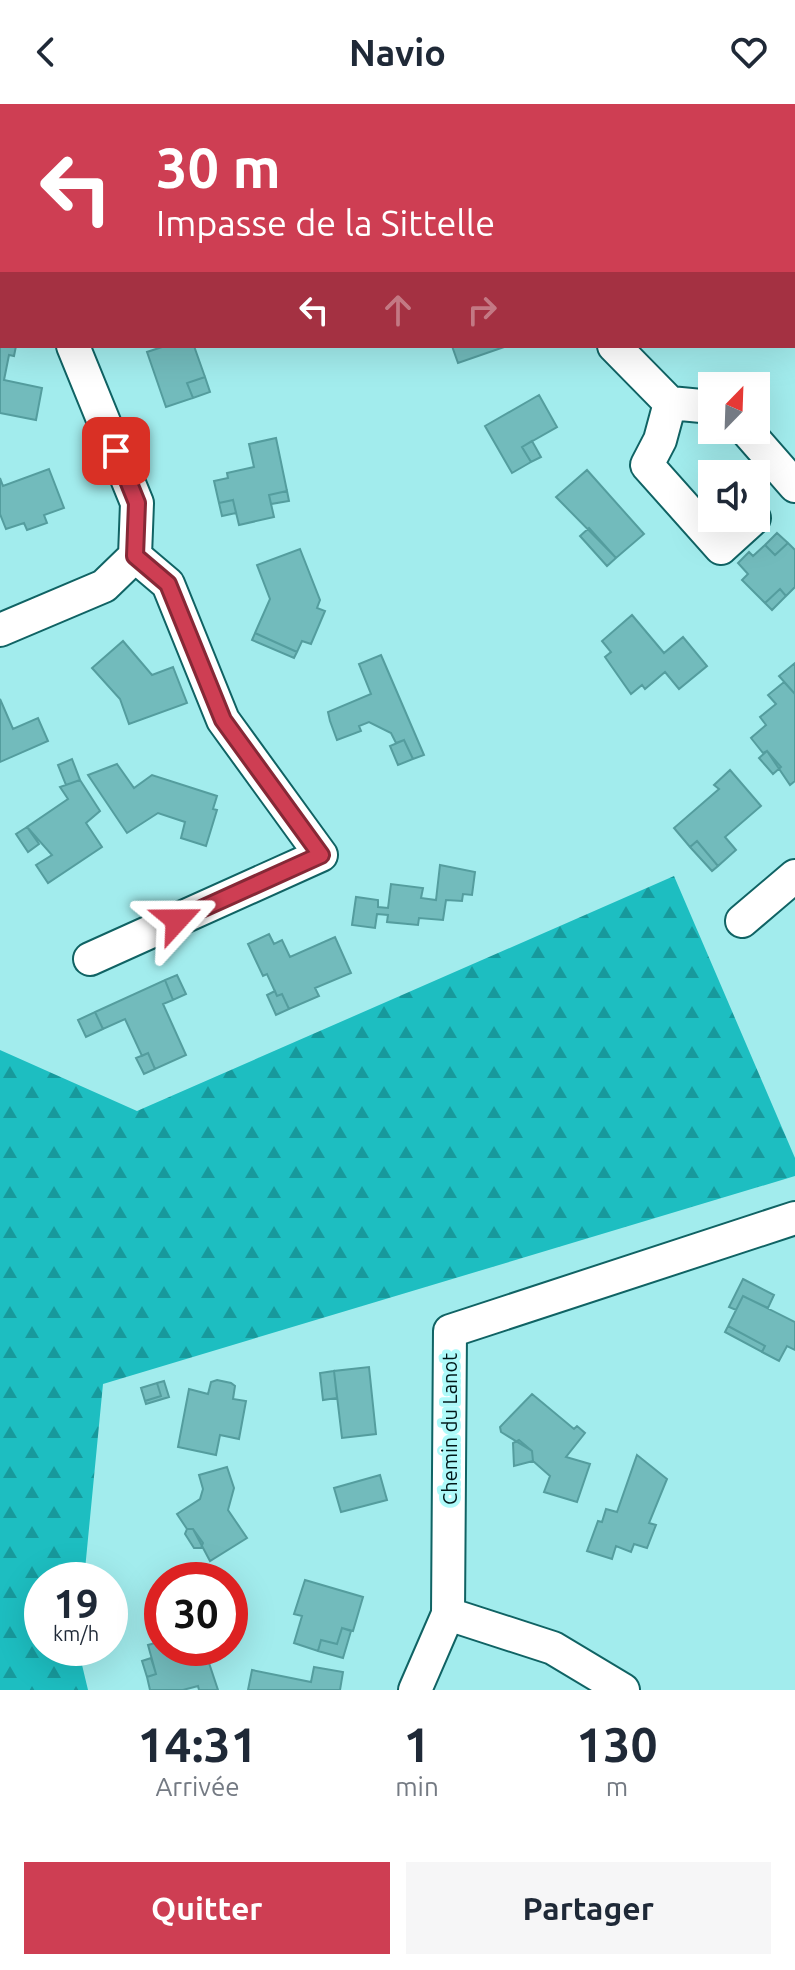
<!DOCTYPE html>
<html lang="fr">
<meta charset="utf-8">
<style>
:root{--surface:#fff;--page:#f6f6f7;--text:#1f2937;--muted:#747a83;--accent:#ce3e53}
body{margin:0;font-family:Ubuntu,sans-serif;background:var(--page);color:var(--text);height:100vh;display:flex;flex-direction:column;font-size:30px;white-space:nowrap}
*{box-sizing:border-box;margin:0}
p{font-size:26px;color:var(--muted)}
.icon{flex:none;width:44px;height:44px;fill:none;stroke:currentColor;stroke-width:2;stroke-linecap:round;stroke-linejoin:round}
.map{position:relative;height:1586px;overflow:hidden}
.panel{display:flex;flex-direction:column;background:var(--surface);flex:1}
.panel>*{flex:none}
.guide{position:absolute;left:0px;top:0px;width:796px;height:244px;box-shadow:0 8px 32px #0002;background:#ce3e53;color:#fff;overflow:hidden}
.needle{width:52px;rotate:23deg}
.tools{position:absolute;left:698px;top:268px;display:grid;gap:16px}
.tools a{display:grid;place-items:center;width:72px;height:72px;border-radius:0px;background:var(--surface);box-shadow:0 8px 32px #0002;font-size:40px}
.speed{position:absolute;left:24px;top:1458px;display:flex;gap:16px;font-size:40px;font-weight:700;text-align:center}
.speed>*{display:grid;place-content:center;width:104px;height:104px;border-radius:50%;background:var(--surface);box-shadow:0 8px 32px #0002;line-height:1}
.speed small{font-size:20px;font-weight:400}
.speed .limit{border:12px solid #d22;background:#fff;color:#111}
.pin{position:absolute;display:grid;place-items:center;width:68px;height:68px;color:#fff;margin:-34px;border-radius:16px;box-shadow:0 4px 12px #0006}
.me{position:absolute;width:88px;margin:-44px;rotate:66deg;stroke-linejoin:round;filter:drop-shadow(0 0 6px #0008)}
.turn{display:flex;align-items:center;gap:28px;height:168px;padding:0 24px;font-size:36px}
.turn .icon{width:104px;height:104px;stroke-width:2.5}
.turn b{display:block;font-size:56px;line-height:68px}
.lanes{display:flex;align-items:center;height:76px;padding:0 24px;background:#0003;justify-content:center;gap:40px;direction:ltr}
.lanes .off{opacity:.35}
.eta{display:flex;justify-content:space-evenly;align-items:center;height:136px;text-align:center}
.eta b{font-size:48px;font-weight:600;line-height:56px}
.cta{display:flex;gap:16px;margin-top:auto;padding:16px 24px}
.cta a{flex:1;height:92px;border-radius:0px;background:var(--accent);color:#fff;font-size:32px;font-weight:600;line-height:92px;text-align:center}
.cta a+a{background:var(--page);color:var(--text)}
header{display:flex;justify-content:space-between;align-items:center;height:104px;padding:0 24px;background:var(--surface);font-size:36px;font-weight:600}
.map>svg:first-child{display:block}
</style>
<header><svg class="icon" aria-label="back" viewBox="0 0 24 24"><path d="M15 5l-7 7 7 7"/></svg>Navio<svg class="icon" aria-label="heart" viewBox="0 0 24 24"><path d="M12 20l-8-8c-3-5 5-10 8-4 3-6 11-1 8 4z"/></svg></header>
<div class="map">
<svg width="795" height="1586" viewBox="0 0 795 1586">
<defs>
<pattern id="forest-firs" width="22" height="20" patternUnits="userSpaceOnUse" patternTransform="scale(2)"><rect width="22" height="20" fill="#1dbec1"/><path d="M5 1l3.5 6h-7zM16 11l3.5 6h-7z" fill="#17999c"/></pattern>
</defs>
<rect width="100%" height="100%" fill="#a2eced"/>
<path fill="url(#forest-firs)" d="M 674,772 L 795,1054 L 795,1072 L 103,1280 L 84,1476 L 42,1476 L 42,1544 L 78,1544 L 88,1586 L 0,1586 L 0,946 L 137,1007 Z"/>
<path fill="#72bbbc" stroke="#549d9e" stroke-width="2" d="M 0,213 L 2,242 L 16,242 L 14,252 L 9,251 L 4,276 L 42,284 L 36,316 L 0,309 Z
M 194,242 L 205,273 L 187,279 L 193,294 L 166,303 L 147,248 L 165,242 Z
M 452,242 L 507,242 L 458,259 Z
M 205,273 L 210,288 L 193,294 L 187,279 Z
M 539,291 L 557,323 L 522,343 L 531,358 L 512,369 L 485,322 Z
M 276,334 L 287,387 L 269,391 L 274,413 L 239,421 L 233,396 L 219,399 L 214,377 L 228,374 L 227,369 L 254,363 L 249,340 Z
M 532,337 L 541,353 L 531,358 L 522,343 Z
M 49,365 L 64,404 L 44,411 L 47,419 L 27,426 L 24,419 L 6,425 L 0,410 L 0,374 L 3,382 Z
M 587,366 L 644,430 L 616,454 L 556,393 Z
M 287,387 L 289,397 L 271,400 L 269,391 Z
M 233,396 L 236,409 L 222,412 L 219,399 Z
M 589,424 L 616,454 L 607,462 L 580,432 Z
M 777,429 L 788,439 L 775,451 L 765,441 Z
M 788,439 L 795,446 L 795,483 L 786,492 L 780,485 L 765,499 L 742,476 L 748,470 L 738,459 L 749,448 L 753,452 L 765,441 L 775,451 Z
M 300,445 L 320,496 L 317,504 L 325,507 L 311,540 L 302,537 L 297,548 L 255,529 L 270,495 L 257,461 Z
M 780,485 L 786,492 L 772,506 L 765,499 Z
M 632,511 L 664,549 L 683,533 L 707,562 L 679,585 L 665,568 L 645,585 L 642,581 L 631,590 L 605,553 L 611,548 L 602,537 Z
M 255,529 L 297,548 L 294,554 L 252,536 Z
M 123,537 L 152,571 L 173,563 L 187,599 L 129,620 L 120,595 L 92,564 Z
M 381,551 L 424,651 L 413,655 L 404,636 L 396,639 L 391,629 L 369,618 L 359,622 L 361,627 L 337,636 L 330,617 L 328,608 L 371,590 L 359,560 Z
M 795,559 L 795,590 L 779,572 Z
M 784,578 L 795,590 L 795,677 L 790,681 L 767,647 L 763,649 L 751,634 L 766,621 L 760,613 L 776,600 L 768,591 Z
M 0,595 L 13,625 L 38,614 L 48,637 L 0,658 Z
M 404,636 L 413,655 L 398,661 L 390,642 Z
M 767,647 L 781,663 L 773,670 L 759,654 Z
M 72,655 L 80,676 L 66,681 L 58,661 Z
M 117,660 L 134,684 L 152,671 L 217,692 L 213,705 L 217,706 L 206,742 L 181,734 L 185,718 L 158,709 L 127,729 L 88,671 Z
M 730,666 L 761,702 L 725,733 L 736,746 L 718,762 L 697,737 L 690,743 L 674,724 L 719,685 L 714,681 Z
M 80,676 L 100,707 L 86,719 L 102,743 L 48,779 L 36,761 L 52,751 L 27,723 L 68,695 L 60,683 Z
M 27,723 L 39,740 L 28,748 L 16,730 Z
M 697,737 L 718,762 L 712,767 L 690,743 Z
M 440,761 L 475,768 L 472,791 L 463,790 L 462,797 L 446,796 L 443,816 L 419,814 L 418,821 L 387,818 L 388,811 L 377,810 L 375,824 L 352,821 L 356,793 L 378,796 L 378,803 L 388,804 L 391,780 L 423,784 L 421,794 L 436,796 Z
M 269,830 L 274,840 L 282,836 L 290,853 L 335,833 L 351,869 L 315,884 L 319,892 L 289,905 L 282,890 L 277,892 L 267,870 L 263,872 L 248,840 Z
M 177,871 L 186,890 L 173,896 L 165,876 Z
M 165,876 L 173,896 L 163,900 L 186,951 L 155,965 L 148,949 L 142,952 L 125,915 L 103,925 L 95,908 Z
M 275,887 L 277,892 L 282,890 L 289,905 L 276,911 L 267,891 Z
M 95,908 L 103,925 L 86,933 L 78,916 Z
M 148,949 L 155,965 L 144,970 L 136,954 Z
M 743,1175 L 774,1191 L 768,1204 L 743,1192 L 736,1206 L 729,1203 Z
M 743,1192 L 795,1218 L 795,1246 L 787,1242 L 779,1257 L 762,1248 L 765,1242 L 728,1222 Z
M 728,1222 L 765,1242 L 762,1248 L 725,1228 Z
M 369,1263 L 376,1330 L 342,1334 L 334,1267 Z
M 334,1267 L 337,1294 L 323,1296 L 320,1269 Z
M 217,1276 L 231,1279 L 235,1282 L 233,1295 L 246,1297 L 239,1335 L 220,1331 L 216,1351 L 178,1343 L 189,1285 L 208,1290 L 211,1278 Z
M 164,1277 L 169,1293 L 146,1300 L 145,1297 L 161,1292 L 157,1279 Z
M 157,1279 L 161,1292 L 145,1297 L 141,1284 Z
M 532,1290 L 574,1325 L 577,1322 L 585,1329 L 566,1353 L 590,1360 L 577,1398 L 544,1388 L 550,1372 L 533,1357 L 532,1347 L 501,1328 L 500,1323 Z
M 519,1336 L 532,1347 L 533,1357 L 514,1362 L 513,1339 Z
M 637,1351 L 667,1375 L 649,1419 L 656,1421 L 647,1444 L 634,1440 L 631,1448 L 616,1442 L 612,1455 L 587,1447 L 598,1417 L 602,1418 L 606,1405 L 617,1408 Z
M 227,1363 L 234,1384 L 228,1406 L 247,1434 L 210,1457 L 193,1425 L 187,1425 L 177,1410 L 200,1395 L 203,1385 L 199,1371 Z
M 380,1371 L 387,1396 L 341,1408 L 334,1384 Z
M 187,1425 L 193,1425 L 203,1439 L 201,1444 L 194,1444 L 185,1430 Z
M 305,1476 L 363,1493 L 353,1527 L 342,1524 L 337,1540 L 321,1536 L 318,1547 L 294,1539 L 302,1512 L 294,1510 Z
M 342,1524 L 351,1527 L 343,1554 L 318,1547 L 321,1536 L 337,1540 Z
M 162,1537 L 162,1544 L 204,1544 L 218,1586 L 199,1586 L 198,1582 L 183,1586 L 150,1586 L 147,1573 L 156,1570 L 148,1541 Z
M 151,1554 L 156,1570 L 147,1573 L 142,1557 Z
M 314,1563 L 343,1568 L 340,1586 L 248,1586 L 252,1566 L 311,1578 Z"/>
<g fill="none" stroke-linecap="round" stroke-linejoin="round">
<defs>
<path id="minor" d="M 528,0 L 529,2
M 0,113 L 2,114
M 614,242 L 670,299 L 712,303
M 670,299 L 660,336 L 647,361 L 721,444 L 754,414
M 746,326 L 795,382
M 0,526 L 104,482 L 135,452 L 137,399 L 73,242
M 742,817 L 795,772
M 90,855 L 321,751 L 223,616 L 168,480 L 135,452
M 448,1510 L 553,1544 L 623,1586
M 415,1586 L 448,1510 L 450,1227 L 795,1114"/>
</defs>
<use href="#minor" stroke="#106364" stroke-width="36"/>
<use href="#minor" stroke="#fff" stroke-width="32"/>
</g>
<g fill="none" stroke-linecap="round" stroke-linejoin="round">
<defs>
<path id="route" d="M 116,347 L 137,399 L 135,452 L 168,480 L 223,616 L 321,751 L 177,816"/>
</defs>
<use href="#route" stroke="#862836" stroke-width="20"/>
<use href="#route" stroke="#ce3e53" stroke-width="14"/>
</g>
<g text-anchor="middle" stroke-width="8" stroke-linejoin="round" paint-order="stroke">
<g font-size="20" fill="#001718" stroke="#affafa">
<text transform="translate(450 1325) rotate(-90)" y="7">Chemin du Lanot</text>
</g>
</g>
</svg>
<div class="tools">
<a><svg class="needle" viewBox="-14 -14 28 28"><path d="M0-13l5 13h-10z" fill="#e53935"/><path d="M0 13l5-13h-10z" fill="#747a83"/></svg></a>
<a><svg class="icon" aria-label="sound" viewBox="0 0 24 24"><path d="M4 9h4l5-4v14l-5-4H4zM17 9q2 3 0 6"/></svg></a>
</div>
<div class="speed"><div>19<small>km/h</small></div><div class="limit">30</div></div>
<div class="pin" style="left:116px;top:347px;background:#d93025"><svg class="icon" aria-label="arrive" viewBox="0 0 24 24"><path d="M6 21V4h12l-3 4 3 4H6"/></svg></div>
<svg class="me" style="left:177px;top:816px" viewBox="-20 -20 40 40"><path d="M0-17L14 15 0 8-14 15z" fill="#ce3e53" stroke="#fff" stroke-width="4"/></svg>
<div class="guide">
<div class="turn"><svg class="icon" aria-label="left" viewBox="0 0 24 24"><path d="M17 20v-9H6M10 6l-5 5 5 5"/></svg><div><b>30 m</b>Impasse de la Sittelle</div></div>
<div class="lanes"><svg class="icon" aria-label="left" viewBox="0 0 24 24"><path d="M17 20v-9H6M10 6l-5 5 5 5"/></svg><svg class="icon off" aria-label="ahead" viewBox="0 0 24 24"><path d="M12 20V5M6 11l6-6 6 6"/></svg><svg class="icon off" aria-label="right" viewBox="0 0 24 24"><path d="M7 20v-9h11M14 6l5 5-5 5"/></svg></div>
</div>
</div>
<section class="panel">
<div class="eta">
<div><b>14:31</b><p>Arrivée</p></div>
<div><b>1</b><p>min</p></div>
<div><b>130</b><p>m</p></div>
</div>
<div class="cta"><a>Quitter</a><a>Partager</a></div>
</section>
